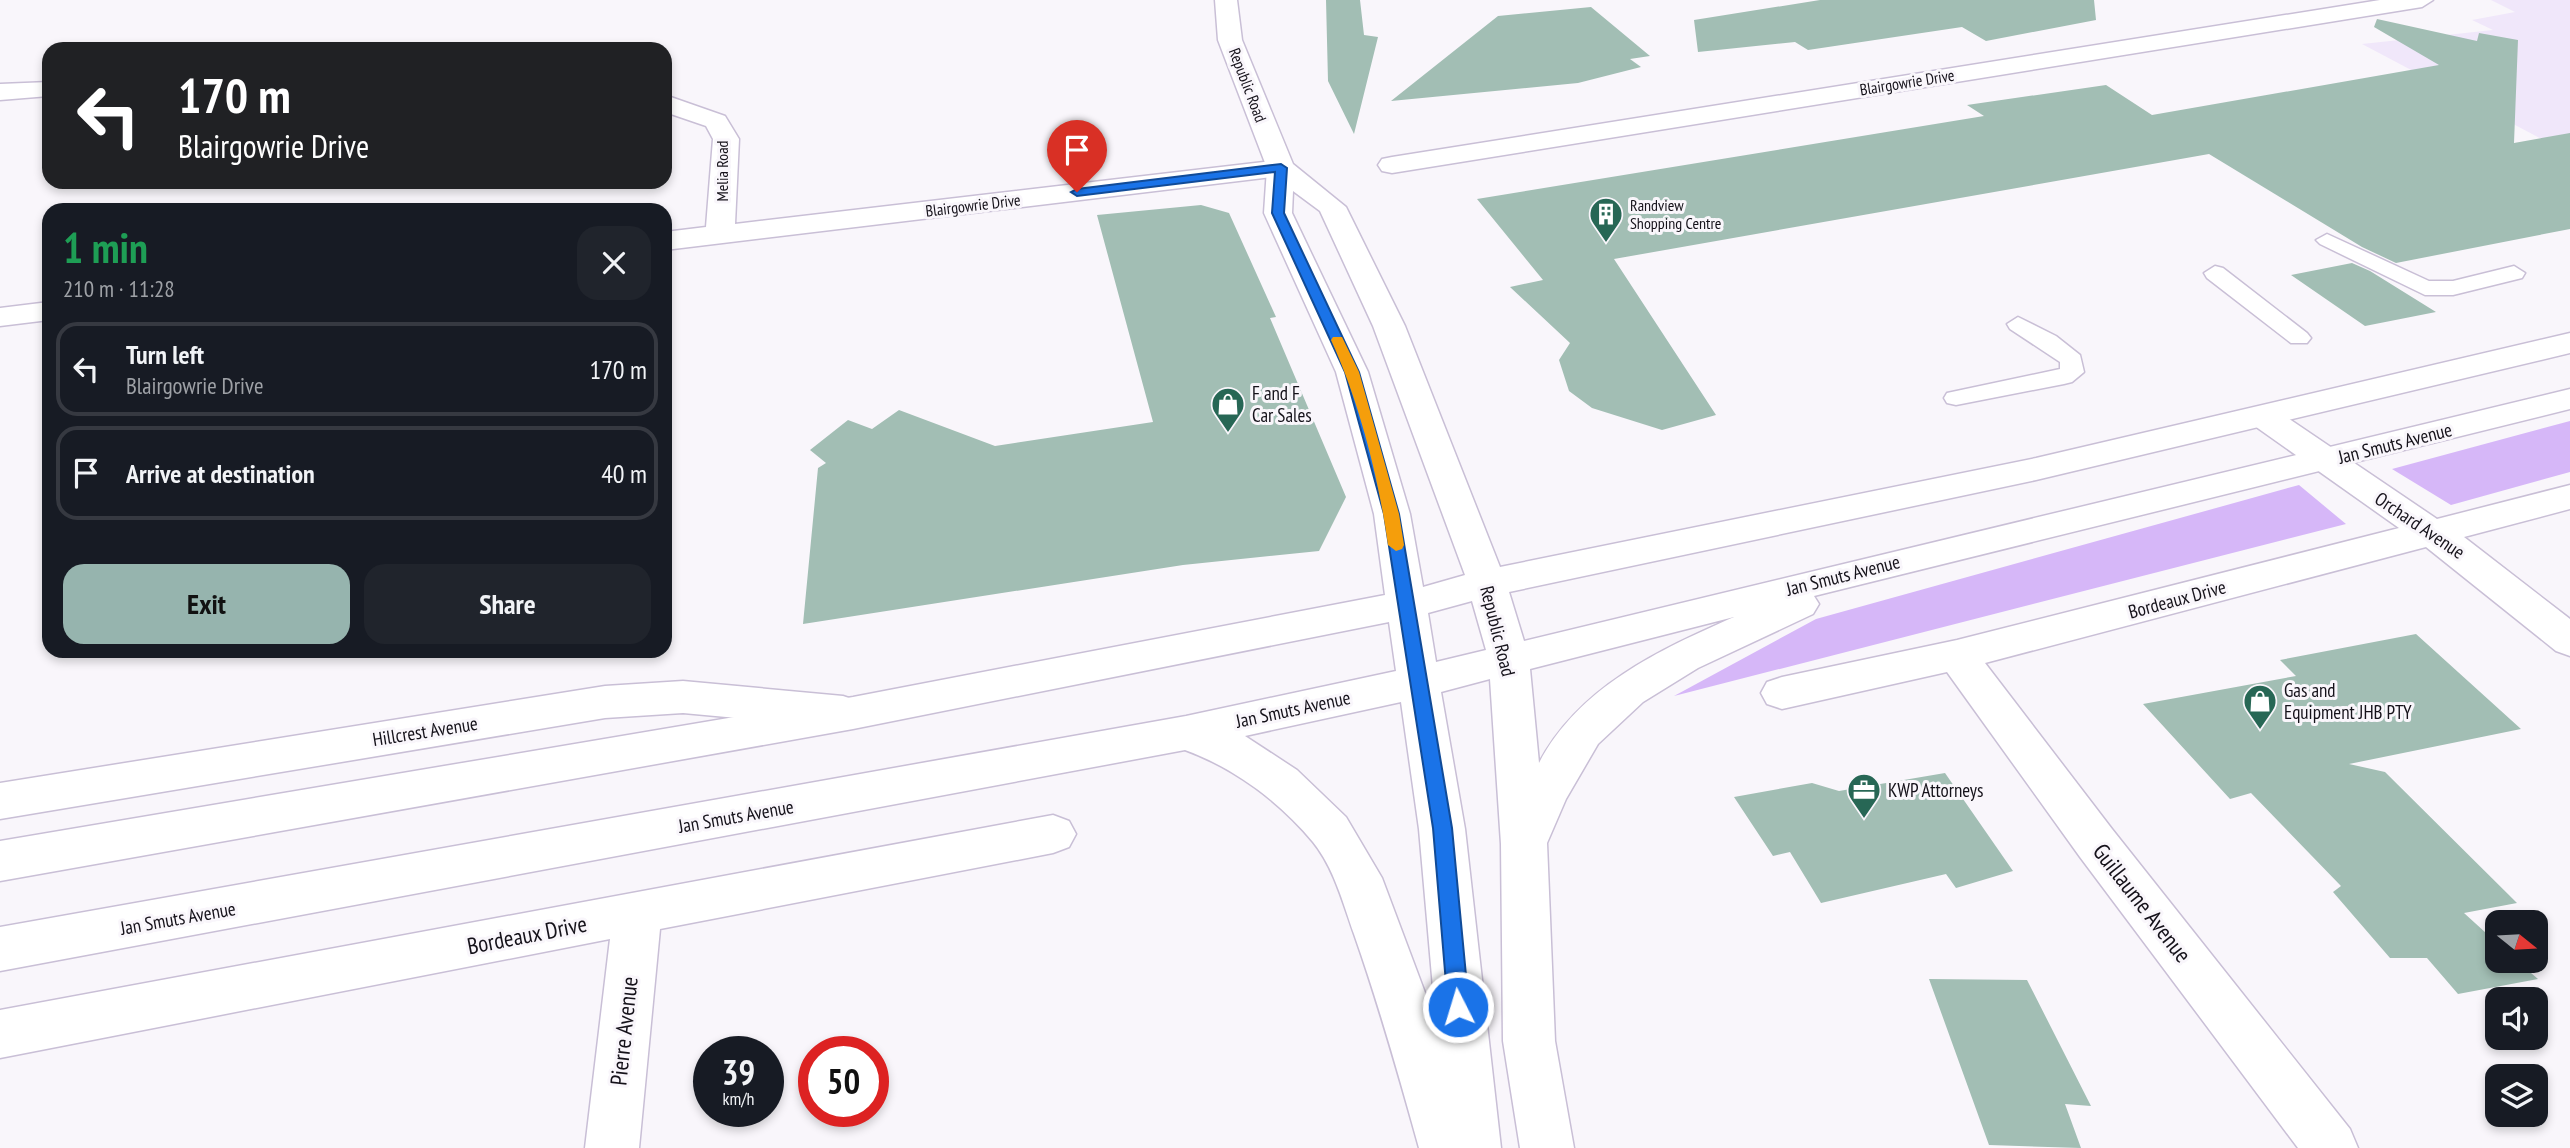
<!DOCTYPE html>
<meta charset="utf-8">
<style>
:root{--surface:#171b24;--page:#20242c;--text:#f1f3f6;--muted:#9ea1a6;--line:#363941;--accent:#96b4ae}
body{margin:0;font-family:"PT Sans Narrow",sans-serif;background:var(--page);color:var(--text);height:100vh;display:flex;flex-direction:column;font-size:26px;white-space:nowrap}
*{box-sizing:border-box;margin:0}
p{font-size:23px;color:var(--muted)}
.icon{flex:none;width:38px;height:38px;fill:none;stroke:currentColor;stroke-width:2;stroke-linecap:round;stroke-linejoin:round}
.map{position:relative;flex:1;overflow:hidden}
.panel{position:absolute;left:42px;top:203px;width:630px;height:455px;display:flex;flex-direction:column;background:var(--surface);border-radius:21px;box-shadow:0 4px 10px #0003}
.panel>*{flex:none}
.hud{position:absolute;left:42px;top:42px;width:630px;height:147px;border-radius:21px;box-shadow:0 4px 10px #0003;background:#202124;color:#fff;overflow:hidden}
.needle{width:46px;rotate:108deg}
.controls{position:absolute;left:2485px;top:910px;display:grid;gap:14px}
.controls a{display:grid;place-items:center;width:63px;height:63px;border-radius:14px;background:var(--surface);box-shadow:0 4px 10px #0003;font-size:35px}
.speed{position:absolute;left:693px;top:1036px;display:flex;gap:14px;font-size:35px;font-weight:700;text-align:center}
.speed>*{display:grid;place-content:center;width:91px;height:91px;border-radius:50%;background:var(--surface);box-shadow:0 4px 10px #0003;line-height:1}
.speed small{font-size:18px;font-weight:400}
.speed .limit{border:10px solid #d22;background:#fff;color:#111}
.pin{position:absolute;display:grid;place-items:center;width:60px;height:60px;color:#fff;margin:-72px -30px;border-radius:50% 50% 50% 0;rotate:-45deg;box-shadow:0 0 7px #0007}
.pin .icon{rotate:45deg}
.me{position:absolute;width:77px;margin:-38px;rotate:355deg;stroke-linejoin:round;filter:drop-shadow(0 0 5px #0008)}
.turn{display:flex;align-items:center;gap:24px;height:147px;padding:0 21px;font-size:32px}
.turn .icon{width:91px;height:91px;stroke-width:2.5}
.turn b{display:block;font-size:49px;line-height:60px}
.round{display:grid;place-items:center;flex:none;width:74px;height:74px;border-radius:21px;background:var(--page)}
.overview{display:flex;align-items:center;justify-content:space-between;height:119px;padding:0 21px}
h1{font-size:42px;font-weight:700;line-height:52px;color:#1e9e55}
.button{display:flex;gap:14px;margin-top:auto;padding:14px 21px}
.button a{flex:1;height:80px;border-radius:21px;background:var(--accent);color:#111;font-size:28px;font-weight:700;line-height:80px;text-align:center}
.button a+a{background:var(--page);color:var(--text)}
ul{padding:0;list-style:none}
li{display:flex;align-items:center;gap:21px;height:94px;margin:0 14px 10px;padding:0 7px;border:4px solid var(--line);border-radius:21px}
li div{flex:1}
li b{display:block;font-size:26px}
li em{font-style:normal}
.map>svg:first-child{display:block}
</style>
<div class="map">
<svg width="2570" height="1148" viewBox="0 0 2570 1148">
<rect width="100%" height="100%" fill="#f9f6fb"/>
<path fill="#f0e7fa" d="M 2491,0 L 2570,0 L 2570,154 L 2362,44 L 2493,30 L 2472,20 L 2515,12 Z"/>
<path fill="#d6b7f8" d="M 2570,421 L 2570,472 L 2451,505 L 2392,469 Z
M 2299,485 L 2346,524 L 1674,696 L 1816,619 Z"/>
<path fill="#a2beb4" d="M 1326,0 L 1360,0 L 1364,35 L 1378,37 L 1354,134 L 1328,81 Z
M 1820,0 L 2094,0 L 2096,20 L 1986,41 L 1962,27 L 1808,50 L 1795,42 L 1698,52 L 1694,20 Z
M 1591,7 L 1650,56 L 1630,59 L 1641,67 L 1578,83 L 1391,101 L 1498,16 Z
M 2377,19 L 2477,41 L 2479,33 L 2518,40 L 2514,143 L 2570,133 L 2570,229 L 2396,263 L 2362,247 L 2209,154 L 1614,259 L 1716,415 L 1662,430 L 1592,408 L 1569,391 L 1559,360 L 1570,343 L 1510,287 L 1543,280 L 1477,199 L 1984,116 L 1967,105 L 2106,85 L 2152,115 L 2439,65 L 2374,27 Z
M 1201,205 L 1229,213 L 1276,317 L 1270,318 L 1346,497 L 1319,551 L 1183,565 L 803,624 L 818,468 L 826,463 L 810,450 L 848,420 L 872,429 L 899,410 L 995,446 L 1153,422 L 1097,215 Z
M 2352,263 L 2370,271 L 2436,312 L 2365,326 L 2291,275 Z
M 2416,634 L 2521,729 L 2349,764 L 2385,772 L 2517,903 L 2464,913 L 2497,943 L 2497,961 L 2517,961 L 2538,979 L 2458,994 L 2427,958 L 2390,958 L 2333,892 L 2341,886 L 2251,793 L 2230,799 L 2143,704 L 2296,676 L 2280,660 Z
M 1945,773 L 2013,871 L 1956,888 L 1946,874 L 1821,903 L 1790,852 L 1773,856 L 1734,797 L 1812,783 L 1839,791 Z
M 1929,979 L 2027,980 L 2091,1106 L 2065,1104 L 2081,1148 L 1989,1145 Z"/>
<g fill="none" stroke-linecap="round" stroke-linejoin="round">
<defs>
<path id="lane" d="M 2327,234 L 2429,281 L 2453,281 L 2514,266 L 2525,273 L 2522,278 L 2453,295 L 2425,295 L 2320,244 L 2316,240 Z
M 2215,266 L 2223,268 L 2307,333 L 2311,338 L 2307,343 L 2291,343 L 2207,278 L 2204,273 Z
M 2018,317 L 2056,336 L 2080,355 L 2084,372 L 2072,382 L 2064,384 L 1956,405 L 1947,403 L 1944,398 L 1947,393 L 2060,369 L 2060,362 L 2010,329 L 2007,324 Z"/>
<path id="street" d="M 2380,0 L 2433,0 L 2422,7 L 1392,173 L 1382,171 L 1378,165 L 1382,159 L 1392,157 Z
M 49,82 L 49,96 L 0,100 L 0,84 Z
M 665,95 L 725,116 L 739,139 L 735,224 L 1281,160 L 1291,162 L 1295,168 L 1291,174 L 1281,176 L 665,250 L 665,232 L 706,227 L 713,139 L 706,126 L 665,112 Z
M 49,302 L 49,320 L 0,326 L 0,308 Z
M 2264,407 L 2276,410 L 2437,519 L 2570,485 L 2570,509 L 2464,537 L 2570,619 L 2570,656 L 2556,651 L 2426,547 L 1985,663 L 2112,829 L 2350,1129 L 2358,1148 L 2298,1148 L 2080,857 L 1947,672 L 1782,709 L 1767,704 L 1761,693 L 1767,682 L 1782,677 L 1957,640 L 2399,528 L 2252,424 L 2247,417 L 2252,410 Z
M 683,681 L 843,696 L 858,701 L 864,712 L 858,723 L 843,728 L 683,713 L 605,718 L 0,819 L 0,783 L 605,686 Z
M 1053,815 L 1069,821 L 1076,834 L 1069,847 L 1053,853 L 660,929 L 639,1148 L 585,1148 L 610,939 L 0,1058 L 0,1010 Z"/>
<path id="secondary" d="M 1215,0 L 1237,0 L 1242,40 L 1293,164 L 1346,207 L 1405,326 L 1500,567 L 2036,458 L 2570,333 L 2570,353 L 2036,480 L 1509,592 L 1524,641 L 2570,389 L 2570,409 L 1814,596 L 1819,604 L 1813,614 L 1698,668 L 1643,702 L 1598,744 L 1566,799 L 1547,843 L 1555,1041 L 1574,1148 L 1520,1148 L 1503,1041 L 1501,844 L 1490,679 L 1441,692 L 1465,829 L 1501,1148 L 1419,1148 C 1399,1076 1379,1005 1354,934 C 1343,903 1334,868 1313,842 C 1279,801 1234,768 1185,750 L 0,971 L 0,927 L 1186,716 L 1396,671 L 1389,622 L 853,729 L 0,881 L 0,841 L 853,697 L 1385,595 L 1374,514 L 1336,372 L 1264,213 L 1267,168 L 1218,40 ZM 1293,191 L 1320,211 L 1373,326 L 1465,575 L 1423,587 L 1410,514 L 1368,372 L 1292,213 ZM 1472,601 L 1486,650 L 1436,662 L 1428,613 ZM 1734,617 C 1659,650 1579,687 1539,763 L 1530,669 ZM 1401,702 L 1419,829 L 1436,1022 L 1382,878 L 1346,817 L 1297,770 L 1245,736 Z"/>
</defs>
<use href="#lane" stroke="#c9bfd6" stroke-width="3"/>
<use href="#street" stroke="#c9bfd6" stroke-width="3"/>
<use href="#secondary" stroke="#c9bfd6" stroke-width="3"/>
<use href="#lane" fill="#fff" fill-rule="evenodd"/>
<use href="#street" fill="#fff" fill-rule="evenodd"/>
<use href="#secondary" fill="#fff" fill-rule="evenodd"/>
</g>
<path fill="#1a73e8" stroke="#114b97" stroke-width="2" d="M 1281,164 L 1287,168 L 1284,213 L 1359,372 L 1399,514 L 1452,828 L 1469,1007 L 1466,1014 L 1458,1017 L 1451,1014 L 1448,1007 L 1433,828 L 1384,514 L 1345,372 L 1272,213 L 1275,172 L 1077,196 L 1071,192 L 1077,189 Z"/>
<path fill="#f59e0b" d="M 1333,337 L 1342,337 L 1359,372 L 1399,514 L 1404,545 L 1402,549 L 1396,551 L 1388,545 C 1379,479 1359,401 1331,340 Z"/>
<defs>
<symbol id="building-pin" viewBox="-11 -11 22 30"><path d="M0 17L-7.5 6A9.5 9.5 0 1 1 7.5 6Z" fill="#276755" stroke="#f9f6fb"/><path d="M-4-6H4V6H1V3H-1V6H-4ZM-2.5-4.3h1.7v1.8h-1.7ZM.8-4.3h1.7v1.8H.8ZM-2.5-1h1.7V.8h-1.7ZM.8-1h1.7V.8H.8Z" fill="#fff"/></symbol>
<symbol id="shop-pin" viewBox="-11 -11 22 30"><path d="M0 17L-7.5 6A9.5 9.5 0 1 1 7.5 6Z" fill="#276755" stroke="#f9f6fb"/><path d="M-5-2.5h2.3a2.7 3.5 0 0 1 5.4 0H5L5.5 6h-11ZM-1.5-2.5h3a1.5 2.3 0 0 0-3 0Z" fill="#fff"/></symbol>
<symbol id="office-pin" viewBox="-11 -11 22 30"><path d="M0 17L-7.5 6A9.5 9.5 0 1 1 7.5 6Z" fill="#276755" stroke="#f9f6fb"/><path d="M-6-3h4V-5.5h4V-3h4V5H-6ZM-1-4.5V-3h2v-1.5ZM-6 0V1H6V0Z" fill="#fff"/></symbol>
</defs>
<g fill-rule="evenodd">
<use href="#building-pin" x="1587" y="195" width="38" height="52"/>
<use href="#shop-pin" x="1209" y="385" width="38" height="52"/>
<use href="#shop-pin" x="2241" y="682" width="38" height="52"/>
<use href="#office-pin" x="1845" y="771" width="38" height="52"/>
</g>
<g text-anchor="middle" stroke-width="6" stroke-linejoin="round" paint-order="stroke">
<g font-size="16" fill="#15121a" stroke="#f9f6fb">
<text transform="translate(1907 82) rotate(-9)" y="6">Blairgowrie Drive</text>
<text transform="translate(1248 85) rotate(69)" y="6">Republic Road</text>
<text transform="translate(722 171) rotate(-90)" y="6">Melia Road</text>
<text transform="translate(973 205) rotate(-7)" y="6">Blairgowrie Drive</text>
</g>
<g font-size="16" fill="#15121a" stroke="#f9f6fb" text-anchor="start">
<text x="1630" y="211">Randview<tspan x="1630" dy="18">Shopping Centre</tspan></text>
</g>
<g font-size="19" fill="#15121a" stroke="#f9f6fb" text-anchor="start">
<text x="1252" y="400">F and F<tspan x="1252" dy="22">Car Sales</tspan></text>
<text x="2284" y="697">Gas and<tspan x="2284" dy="22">Equipment JHB PTY</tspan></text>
<text x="1888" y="797">KWP Attorneys</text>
</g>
<g font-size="19" fill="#15121a" stroke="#f9f6fb">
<text transform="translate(2395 443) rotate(-14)" y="7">Jan Smuts Avenue</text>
<text transform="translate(2420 525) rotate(34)" y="7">Orchard Avenue</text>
<text transform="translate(1843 575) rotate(-14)" y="7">Jan Smuts Avenue</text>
<text transform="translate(2177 599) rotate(-15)" y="7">Bordeaux Drive</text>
<text transform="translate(1498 631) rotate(76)" y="7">Republic Road</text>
<text transform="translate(1293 709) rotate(-12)" y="7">Jan Smuts Avenue</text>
<text transform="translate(425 731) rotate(-9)" y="7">Hillcrest Avenue</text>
<text transform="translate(736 816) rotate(-10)" y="7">Jan Smuts Avenue</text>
<text transform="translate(178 918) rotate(-10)" y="7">Jan Smuts Avenue</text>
</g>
<g font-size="23" fill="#15121a" stroke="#f9f6fb">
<text transform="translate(2142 903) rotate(52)" y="8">Guillaume Avenue</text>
<text transform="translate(527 935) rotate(-11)" y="8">Bordeaux Drive</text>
<text transform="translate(624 1031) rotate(-84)" y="8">Pierre Avenue</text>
</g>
</g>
</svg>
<div class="controls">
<a><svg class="needle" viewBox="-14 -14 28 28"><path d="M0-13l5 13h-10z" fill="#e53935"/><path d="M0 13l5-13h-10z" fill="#9ea1a6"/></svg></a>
<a><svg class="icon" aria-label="sound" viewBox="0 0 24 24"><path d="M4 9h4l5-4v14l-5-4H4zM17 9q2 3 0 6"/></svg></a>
<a><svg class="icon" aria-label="layers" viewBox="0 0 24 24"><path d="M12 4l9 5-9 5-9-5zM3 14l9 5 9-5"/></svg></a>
</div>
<div class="speed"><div>39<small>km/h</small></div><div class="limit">50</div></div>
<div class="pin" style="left:1077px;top:192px;background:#d93025"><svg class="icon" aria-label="arrive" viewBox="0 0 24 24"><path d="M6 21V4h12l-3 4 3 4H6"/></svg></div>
<svg class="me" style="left:1458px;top:1007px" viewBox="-20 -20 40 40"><circle r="17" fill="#1a73e8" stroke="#fff" stroke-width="3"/><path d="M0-11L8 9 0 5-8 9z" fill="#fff"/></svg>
<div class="hud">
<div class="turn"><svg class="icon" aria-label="left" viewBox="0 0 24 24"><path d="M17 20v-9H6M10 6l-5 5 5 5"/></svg><div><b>170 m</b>Blairgowrie Drive</div></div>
</div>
<section class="panel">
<div class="overview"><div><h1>1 min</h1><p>210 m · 11:28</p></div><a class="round"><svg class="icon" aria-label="close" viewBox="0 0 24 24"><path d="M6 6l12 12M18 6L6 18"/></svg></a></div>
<ul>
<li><svg class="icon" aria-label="left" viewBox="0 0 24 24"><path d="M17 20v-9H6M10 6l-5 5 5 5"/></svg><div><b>Turn left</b><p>Blairgowrie Drive</p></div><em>170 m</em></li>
<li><svg class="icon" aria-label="arrive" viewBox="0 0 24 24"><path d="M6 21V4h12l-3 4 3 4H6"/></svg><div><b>Arrive at destination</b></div><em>40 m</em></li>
</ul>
<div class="button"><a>Exit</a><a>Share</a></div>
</section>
</div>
